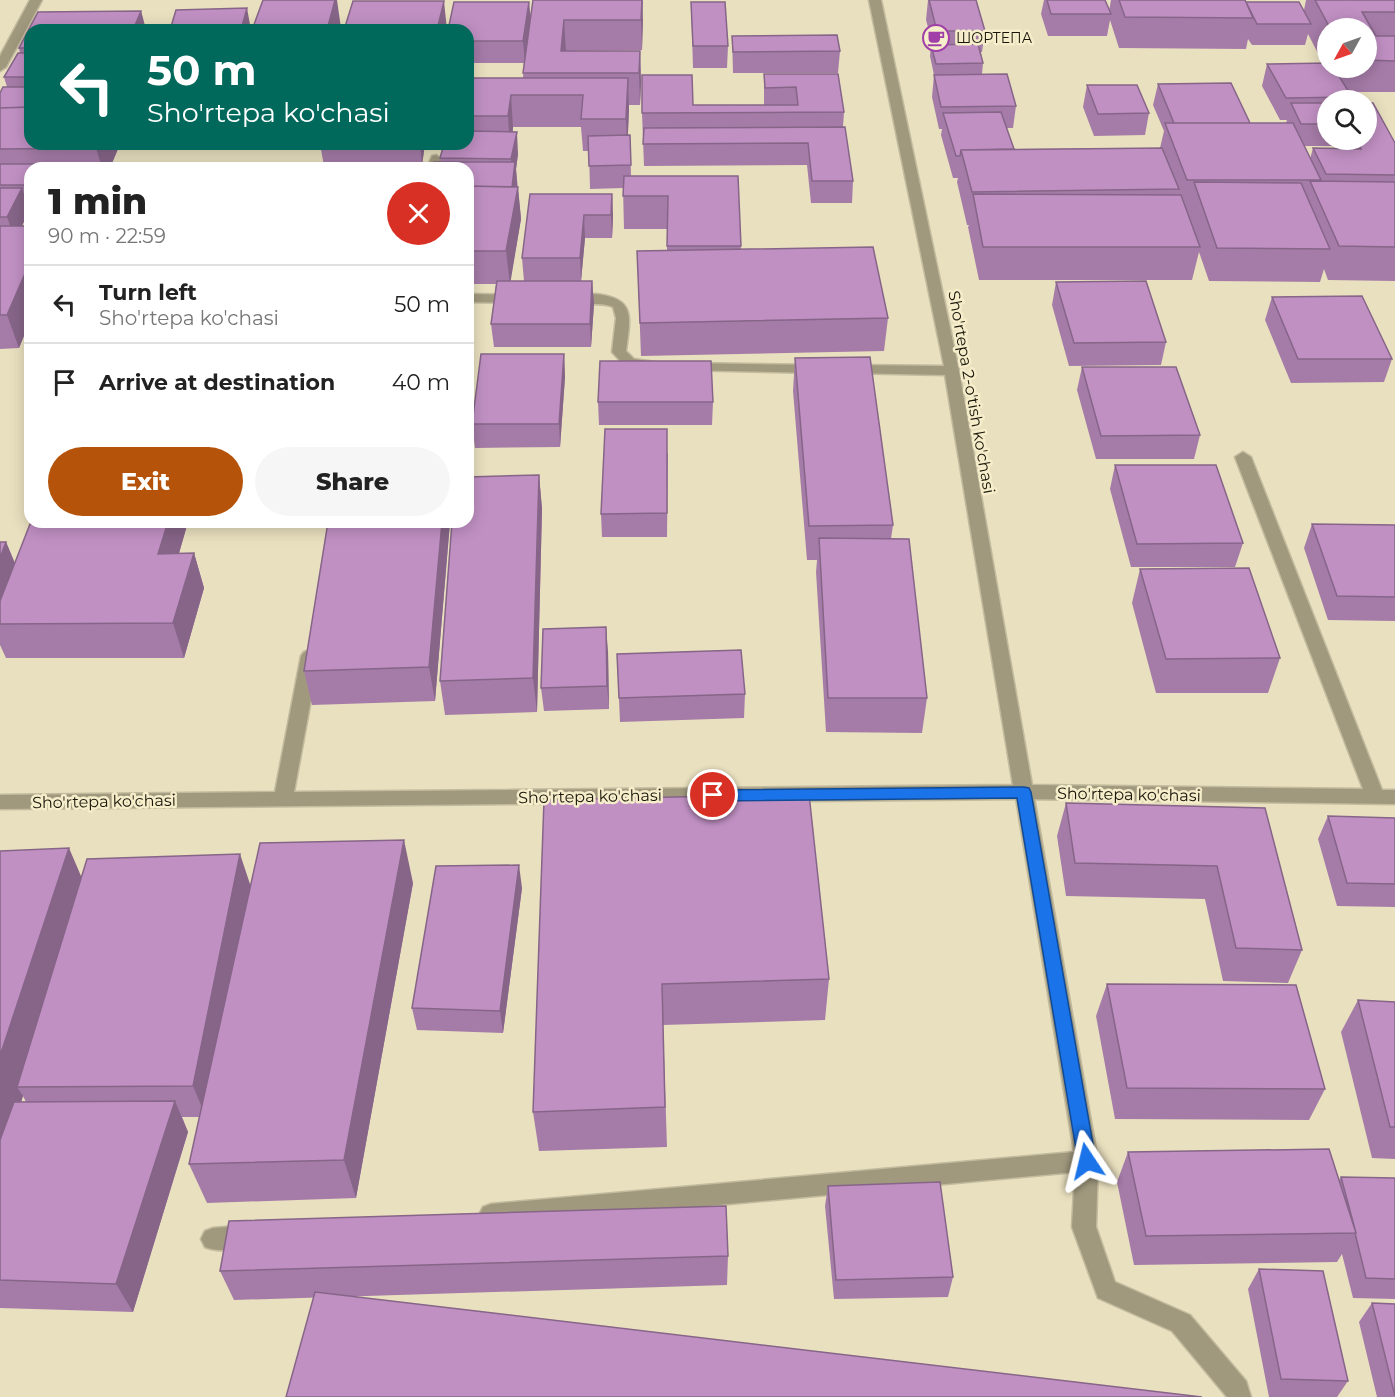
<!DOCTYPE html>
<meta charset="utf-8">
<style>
:root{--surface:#fff;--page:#f6f6f6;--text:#222;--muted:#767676;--line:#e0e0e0;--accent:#b45309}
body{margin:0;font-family:Montserrat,sans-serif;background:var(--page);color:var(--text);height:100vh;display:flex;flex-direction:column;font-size:22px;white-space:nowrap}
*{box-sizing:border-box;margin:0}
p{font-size:20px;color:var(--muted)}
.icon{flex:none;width:33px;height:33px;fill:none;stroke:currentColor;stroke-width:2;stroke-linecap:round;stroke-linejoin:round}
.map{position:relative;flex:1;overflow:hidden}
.sheet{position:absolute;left:24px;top:162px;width:450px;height:366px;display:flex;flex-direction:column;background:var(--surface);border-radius:18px;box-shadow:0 3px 15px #0003}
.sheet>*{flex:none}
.banner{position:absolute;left:24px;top:24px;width:450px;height:126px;border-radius:18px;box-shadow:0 3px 15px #0003;background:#00695c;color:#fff;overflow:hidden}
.needle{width:39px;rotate:230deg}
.fabs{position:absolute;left:1317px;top:18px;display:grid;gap:12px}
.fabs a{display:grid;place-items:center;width:60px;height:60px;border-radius:50%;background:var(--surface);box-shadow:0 3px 15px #0003;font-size:30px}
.pin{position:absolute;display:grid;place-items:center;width:51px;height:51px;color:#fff;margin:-26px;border:3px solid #fff;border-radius:50%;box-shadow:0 2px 6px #0007}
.me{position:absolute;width:66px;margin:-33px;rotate:350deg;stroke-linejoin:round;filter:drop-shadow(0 0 4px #0008)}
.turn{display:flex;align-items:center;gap:21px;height:126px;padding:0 24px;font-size:27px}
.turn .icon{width:78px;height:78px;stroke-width:2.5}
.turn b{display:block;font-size:42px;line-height:51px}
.round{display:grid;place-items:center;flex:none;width:63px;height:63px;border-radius:32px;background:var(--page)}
.head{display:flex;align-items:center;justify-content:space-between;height:102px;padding:0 24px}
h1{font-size:36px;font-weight:800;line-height:45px}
.action{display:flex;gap:12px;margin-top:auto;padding:12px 24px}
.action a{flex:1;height:69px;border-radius:36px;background:var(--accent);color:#fff;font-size:24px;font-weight:800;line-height:69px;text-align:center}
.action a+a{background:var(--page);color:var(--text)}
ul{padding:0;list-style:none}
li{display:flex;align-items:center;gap:18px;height:78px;padding:0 24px;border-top:2px solid var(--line)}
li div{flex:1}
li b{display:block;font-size:22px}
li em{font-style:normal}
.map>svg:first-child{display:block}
</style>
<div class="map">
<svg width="1395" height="1397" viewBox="0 0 1395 1397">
<rect width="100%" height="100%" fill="#e9e0bf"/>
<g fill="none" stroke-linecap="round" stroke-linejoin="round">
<defs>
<path id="lane" d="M 1024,785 L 1031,787 L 1033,792 L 1098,1161 L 1096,1227 L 1115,1282 L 1190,1315 L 1246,1381 L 1251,1397 L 1227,1397 L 1172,1331 L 1098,1298 L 1072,1227 L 1075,1172 L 491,1226 L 483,1223 L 479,1215 L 483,1207 L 491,1204 L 1074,1152 L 1015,792 L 1017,787 Z
M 249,1225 L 257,1228 L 261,1236 L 257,1244 C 243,1250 219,1253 205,1247 L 201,1239 L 205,1231 L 213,1228 Z"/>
<path id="street" d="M 30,0 L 42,0 L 6,67 L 0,71 L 0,56 Z
M 869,0 L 881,0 L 959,371 L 1032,785 L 1363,789 L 1235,457 L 1243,452 L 1251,457 L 1382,790 L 1395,790 L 1395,804 L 1024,799 L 0,809 L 0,795 L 275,792 L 301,656 L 304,652 L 310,650 L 316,652 L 319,656 L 294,792 L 1013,785 L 945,375 L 849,373 L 842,369 L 849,365 L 944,366 Z
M 436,155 L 442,159 L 439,168 L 427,168 L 432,156 Z
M 468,294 L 519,295 L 526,299 L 519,303 L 468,302 Z
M 595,294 C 637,298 630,318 626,351 L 634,359 L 655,362 L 657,365 L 655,368 L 625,366 L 612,352 L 616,318 L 613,307 C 598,300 575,309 564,299 L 571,295 Z
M 687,363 L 818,365 L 825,369 L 818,373 L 682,370 L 680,367 L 682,364 Z"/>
</defs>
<use href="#lane" stroke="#c3bb9e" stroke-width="3"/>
<use href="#street" stroke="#c3bb9e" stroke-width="3"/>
<use href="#lane" fill="#a1997e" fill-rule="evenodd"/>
<use href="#street" fill="#a1997e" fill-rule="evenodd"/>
</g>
<path fill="#a57ca8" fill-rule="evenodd" d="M 533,0 L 643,0 L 642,50 L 566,51 L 640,51 L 641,83 L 640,105 L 629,105 L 628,135 L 630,135 L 631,176 L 738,176 L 741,250 L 888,318 L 884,351 L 641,356 L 637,251 L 667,251 L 667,229 L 624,229 L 623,188 L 590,189 L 589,151 L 583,151 L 581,127 L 513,127 L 513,132 L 518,154 L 516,169 L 521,219 L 510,281 L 524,281 L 522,258 L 612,194 L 613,217 L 612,238 L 585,238 L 581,281 L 592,281 L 594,304 L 591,347 L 494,347 L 491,324 L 496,284 L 470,284 L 472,305 L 468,347 L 468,168 L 441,162 L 440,158 L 468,144 L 468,78 L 523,78 L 524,63 L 468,63 L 468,30 L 529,2 L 530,17 Z
M 928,0 L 976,0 L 985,31 L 982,52 L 980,52 L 983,63 L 982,74 L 934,75 L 930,56 L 931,45 L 933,45 L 926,20 Z
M 1044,0 L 1105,0 L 1109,11 L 1111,0 L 1245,0 L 1246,2 L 1304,10 L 1306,0 L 1395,0 L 1395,92 L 1349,92 L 1352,97 L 1351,100 L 1328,100 L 1328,140 L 1366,140 L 1395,143 L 1395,281 L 1328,280 L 1324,269 L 1320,282 L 1209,281 L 1199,252 L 1192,280 L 979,280 L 968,227 L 969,225 L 967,225 L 957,182 L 958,178 L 953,178 L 941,135 L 942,129 L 939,129 L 932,97 L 934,75 L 1016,106 L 1013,128 L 1006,128 L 1014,149 L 1160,148 L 1164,131 L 1153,105 L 1158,84 L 1250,123 L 1286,123 L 1287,120 L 1280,120 L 1262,86 L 1267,64 L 1323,63 L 1308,34 L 1305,45 L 1252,45 L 1248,39 L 1246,49 L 1119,48 L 1110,20 L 1107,36 L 1048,36 L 1041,14 ZM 1328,28 L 1366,28 L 1366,68 L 1328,68 ZM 1304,146 L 1342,146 L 1343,149 L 1313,148 L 1310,159 Z
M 691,2 L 728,46 L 727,68 L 693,68 Z
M 141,11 L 146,30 L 30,30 L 30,144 L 120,144 L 110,168 L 30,168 L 30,207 L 28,207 L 29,211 L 22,226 L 30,226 L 30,321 L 19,348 L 0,349 L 0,93 L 3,87 L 7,87 L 4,77 L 18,53 L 20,53 L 19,48 L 38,12 Z
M 732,36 L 840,51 L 838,73 L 733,73 Z
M 764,74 L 838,74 L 844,112 L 843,127 L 853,181 L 852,203 L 811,203 L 807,165 L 644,166 L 642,113 L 693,105 L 764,105 Z
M 1087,85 L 1149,113 L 1145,135 L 1094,136 L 1083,107 Z
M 320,144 L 425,144 L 422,165 L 330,166 L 324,166 Z
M 1056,282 L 1166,342 L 1161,365 L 1069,366 L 1052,305 Z
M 1272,297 L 1392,359 L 1384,382 L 1291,383 L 1265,320 Z
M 564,354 L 565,377 L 560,447 L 475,448 L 472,424 Z
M 795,358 L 893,525 L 891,539 L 927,698 L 922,733 L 826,732 L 816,572 L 817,560 L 807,560 L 793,391 Z
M 1082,367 L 1200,435 L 1194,459 L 1096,459 L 1077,390 Z
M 598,402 L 713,402 L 712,425 L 599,425 Z
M 668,453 L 667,537 L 602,537 L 601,514 Z
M 1115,465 L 1243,543 L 1235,567 L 1131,567 L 1110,489 Z
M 539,475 L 542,509 L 537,712 L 445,715 L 440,681 Z
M 81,522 L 188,522 L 179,553 L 194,553 L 204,588 L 184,658 L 6,658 L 0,645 L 0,542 L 6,542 L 15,563 L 80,524 Z
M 328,522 L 450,522 L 435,701 L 312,705 L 304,671 Z
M 1312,524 L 1395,525 L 1395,621 L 1328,620 L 1304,548 Z
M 1140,569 L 1280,658 L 1268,693 L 1156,693 L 1132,603 Z
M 608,651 L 609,709 L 544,711 L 541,688 Z
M 617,654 L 745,694 L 744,718 L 620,722 Z
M 544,800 L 829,979 L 825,1020 L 663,1025 L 667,1147 L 539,1151 L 533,1112 Z
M 1066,803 L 1265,808 L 1302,950 L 1288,983 L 1223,981 L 1205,899 L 1066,896 L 1057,836 Z
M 1328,816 L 1395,818 L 1395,907 L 1337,906 L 1318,839 Z
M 0,851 L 82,878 L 251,887 L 413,883 L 356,1198 L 207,1203 L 189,1164 L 200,1117 L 182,1117 L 188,1132 L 133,1312 L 0,1308 ZM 23,1096 L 26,1102 L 21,1102 Z
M 522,888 L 503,1033 L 417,1030 L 412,1008 Z
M 1107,984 L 1325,1089 L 1309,1120 L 1115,1119 L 1096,1016 Z
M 1358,1000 L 1395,1002 L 1395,1159 L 1372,1158 L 1341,1032 Z
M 1128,1152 L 1339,1180 L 1341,1177 L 1395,1178 L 1395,1299 L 1353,1298 L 1342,1254 L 1337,1262 L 1134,1265 L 1117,1182 Z
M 828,1186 L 953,1277 L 948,1297 L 834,1299 L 825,1206 Z
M 728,1256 L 727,1285 L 234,1300 L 220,1271 Z
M 1259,1269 L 1348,1381 L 1337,1397 L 1269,1397 L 1248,1289 Z
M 1372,1303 L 1395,1397 L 1377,1397 L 1359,1322 Z"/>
<path fill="#866588" d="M 335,0 L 337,0 L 341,28 L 340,30 L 327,30 Z
M 642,0 L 643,21 L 642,50 L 641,20 Z
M 444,1 L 447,30 L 437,30 Z
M 529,2 L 531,23 L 525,63 L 523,41 Z
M 247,8 L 251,30 L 241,30 Z
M 141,11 L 146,30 L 133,30 Z
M 564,20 L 566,51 L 564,73 L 561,51 Z
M 640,51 L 641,83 L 640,105 L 639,73 Z
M 628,78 L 629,110 L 627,151 L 626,119 Z
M 511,95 L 513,127 L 510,148 L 508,116 Z
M 517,132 L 518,154 L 516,169 L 517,184 L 514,211 L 518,187 L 521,219 L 510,285 L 506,251 L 513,178 L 511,159 Z
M 98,144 L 120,144 L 110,168 L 102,168 L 96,148 Z
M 420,144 L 425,144 L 422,165 Z
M 22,188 L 29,211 L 15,240 L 7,217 Z
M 612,194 L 613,217 L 612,238 L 611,215 Z
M 584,215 L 585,238 L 581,281 L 580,258 Z
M 30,262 L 30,321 L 19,348 L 7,315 Z
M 592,281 L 594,304 L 591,347 L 590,324 Z
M 470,282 L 472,305 L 468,347 L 468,299 Z
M 564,354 L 565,377 L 560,447 L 559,424 Z
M 539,475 L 542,509 L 537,712 L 533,678 Z
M 168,522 L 188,522 L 169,588 L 158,554 Z
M 442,522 L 450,522 L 435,701 L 429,667 Z
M 6,542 L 20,576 L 0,624 L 0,558 Z
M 194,553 L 204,588 L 184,658 L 173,623 Z
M 606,627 L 608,651 L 609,709 L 607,686 Z
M 404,840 L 413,883 L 356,1198 L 344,1160 Z
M 69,848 L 87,890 L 17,1087 L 23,1096 L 0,1169 L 0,1056 Z
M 240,854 L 251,887 L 206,1117 L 193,1086 Z
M 519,865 L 522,888 L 503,1033 L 500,1011 Z
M 175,1101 L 188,1132 L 133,1312 L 116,1284 Z"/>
<path fill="#c090c3" stroke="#866588" stroke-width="1.5" d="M 263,0 L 335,0 L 327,30 L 252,30 Z
M 533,0 L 642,0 L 641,20 L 564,20 L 561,51 L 640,51 L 639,73 L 523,73 Z
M 929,0 L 976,0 L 985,31 L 937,31 Z
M 1047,0 L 1105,0 L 1111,14 L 1051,14 Z
M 1119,0 L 1245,0 L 1253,18 L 1125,17 Z
M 1315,0 L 1395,0 L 1395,12 L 1362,12 L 1376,36 L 1395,36 L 1395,61 L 1366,60 L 1366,28 L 1330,28 Z
M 353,1 L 444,1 L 437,30 L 344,30 Z
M 454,2 L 529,2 L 523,41 L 468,41 L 468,30 L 448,30 Z
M 691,2 L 725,2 L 728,46 L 693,46 Z
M 1246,2 L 1299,2 L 1311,24 L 1257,24 Z
M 247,8 L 241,30 L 170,30 L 176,10 Z
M 141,11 L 133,30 L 30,30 L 30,48 L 19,48 L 38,12 Z
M 837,35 L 840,51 L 733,52 L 732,36 Z
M 978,44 L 983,63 L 936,64 L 931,45 Z
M 18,53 L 30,53 L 30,77 L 4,77 Z
M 1328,63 L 1328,68 L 1334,68 L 1352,97 L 1286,98 L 1267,64 Z
M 764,74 L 838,74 L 844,112 L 642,113 L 642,75 L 692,75 L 693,105 L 798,105 L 796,87 L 765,88 Z
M 1007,74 L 1016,106 L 941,107 L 934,75 Z
M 468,78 L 628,78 L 626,119 L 581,119 L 583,95 L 511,95 L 508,116 L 468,116 Z
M 1231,83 L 1250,123 L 1174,123 L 1158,84 Z
M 1087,85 L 1137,85 L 1149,113 L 1098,114 Z
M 3,87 L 30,87 L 30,107 L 0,108 L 0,93 Z
M 1291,103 L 1328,103 L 1328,124 L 1301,124 Z
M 1366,103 L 1373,103 L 1395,143 L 1395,175 L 1326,174 L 1313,148 L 1361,149 L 1357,140 L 1366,140 Z
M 30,107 L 30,144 L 98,144 L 96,148 L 0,149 L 0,108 Z
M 1001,112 L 1014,149 L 961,150 L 960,156 L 956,156 L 943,113 Z
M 1165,123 L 1293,123 L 1321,180 L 1187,180 Z
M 845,127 L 853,181 L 812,181 L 808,143 L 643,144 L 644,128 Z
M 468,131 L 517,132 L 511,159 L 440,158 L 444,144 L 468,144 Z
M 630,135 L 631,165 L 589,166 L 588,136 Z
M 1162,148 L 1179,189 L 972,192 L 961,150 Z
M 434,162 L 515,162 L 512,187 L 468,186 L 468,168 L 433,168 Z
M 0,164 L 41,164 L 39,168 L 30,168 L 29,185 L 0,185 Z
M 330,166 L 329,168 L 193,168 Z
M 624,176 L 738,176 L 741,246 L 667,246 L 668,196 L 623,196 Z
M 1310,181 L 1395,182 L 1395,247 L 1339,246 Z
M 1194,182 L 1301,183 L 1330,249 L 1217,248 Z
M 468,186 L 518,187 L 506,251 L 468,251 Z
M 0,188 L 22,188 L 7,217 L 0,217 Z
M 530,194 L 612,194 L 611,215 L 584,215 L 580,258 L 522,258 Z
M 973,194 L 1181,195 L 1200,247 L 983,247 Z
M 0,226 L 30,226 L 30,262 L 7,315 L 0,315 Z
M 873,247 L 888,318 L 640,323 L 637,251 Z
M 497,281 L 592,281 L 590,324 L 491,324 Z
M 1146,281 L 1166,342 L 1074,343 L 1056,282 Z
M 468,282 L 470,282 L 468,299 Z
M 1362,296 L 1392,359 L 1298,359 L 1272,297 Z
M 481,354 L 564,354 L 559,424 L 472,424 Z
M 870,357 L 893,525 L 809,526 L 795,358 Z
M 600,361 L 711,361 L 713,402 L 598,402 Z
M 1082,367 L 1176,367 L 1200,435 L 1101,436 Z
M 605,429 L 667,429 L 667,513 L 601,514 Z
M 1115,465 L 1216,465 L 1243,543 L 1137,544 Z
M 539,475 L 533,678 L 440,681 L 452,522 L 468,522 L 468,477 Z
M 81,522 L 168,522 L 158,554 L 194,553 L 173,623 L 0,624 L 0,601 L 30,524 L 80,524 Z
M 328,522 L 442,522 L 429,667 L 304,671 Z
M 1312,524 L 1395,525 L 1395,597 L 1337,596 Z
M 819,538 L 909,539 L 927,698 L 828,698 Z
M 0,542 L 6,542 L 0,558 Z
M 1249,568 L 1280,658 L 1166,659 L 1140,569 Z
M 606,627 L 607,686 L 541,688 L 543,629 Z
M 741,650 L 745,694 L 619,698 L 617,654 Z
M 809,794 L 829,979 L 662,984 L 665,1107 L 533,1112 L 544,800 Z
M 1066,803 L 1265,808 L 1302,950 L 1236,948 L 1217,866 L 1075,863 Z
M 1328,816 L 1395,818 L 1395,884 L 1347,883 Z
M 404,840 L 344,1160 L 189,1164 L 260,843 Z
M 69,848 L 0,1056 L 0,851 Z
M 240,854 L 193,1086 L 17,1087 L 87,859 Z
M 519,865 L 500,1011 L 412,1008 L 436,866 Z
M 1107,984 L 1296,985 L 1325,1089 L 1127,1088 Z
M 1358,1000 L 1395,1002 L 1395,1127 L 1390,1127 Z
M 175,1101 L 116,1284 L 0,1280 L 0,1140 L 14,1102 Z
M 1329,1149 L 1356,1233 L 1146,1236 L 1128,1152 Z
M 1341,1177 L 1395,1178 L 1395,1279 L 1366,1278 L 1355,1233 L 1356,1233 Z
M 940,1182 L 953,1277 L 836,1280 L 828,1186 Z
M 726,1206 L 728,1256 L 220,1271 L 229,1221 Z
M 1259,1269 L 1323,1271 L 1348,1381 L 1281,1379 Z
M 315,1292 L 1202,1397 L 286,1397 Z
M 1372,1303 L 1395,1304 L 1395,1396 Z"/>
<path fill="#1a73e8" stroke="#114b97" stroke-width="1.5" d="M 1024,787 L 1029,788 L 1031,792 L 1096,1161 L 1093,1166 L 1087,1168 L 1081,1166 L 1078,1161 L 1017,798 L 713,801 L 708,799 L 706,795 L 708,791 L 713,790 Z"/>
<defs>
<symbol id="cafe-ring" viewBox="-11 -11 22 22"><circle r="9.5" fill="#f6edcb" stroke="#9f3fa7" stroke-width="1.5"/><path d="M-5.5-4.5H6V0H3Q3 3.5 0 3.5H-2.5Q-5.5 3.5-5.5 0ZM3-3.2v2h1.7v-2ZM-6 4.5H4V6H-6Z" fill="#9f3fa7"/></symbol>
</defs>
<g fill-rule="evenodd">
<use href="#cafe-ring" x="921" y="23" width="30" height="30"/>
</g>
<g text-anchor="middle" stroke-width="5" stroke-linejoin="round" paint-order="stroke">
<g font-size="14" fill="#181509" stroke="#f6edcb" text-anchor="start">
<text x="956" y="43">ШОРТЕПА</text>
</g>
<g font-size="16" fill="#181509" stroke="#f6edcb">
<text transform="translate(972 392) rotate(80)" y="6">Sho'rtepa 2-o'tish ko'chasi</text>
<text transform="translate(1129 794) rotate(1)" y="6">Sho'rtepa ko'chasi</text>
<text transform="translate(590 796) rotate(-1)" y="6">Sho'rtepa ko'chasi</text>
<text transform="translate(104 801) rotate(-1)" y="6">Sho'rtepa ko'chasi</text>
</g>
</g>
</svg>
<div class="fabs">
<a><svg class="needle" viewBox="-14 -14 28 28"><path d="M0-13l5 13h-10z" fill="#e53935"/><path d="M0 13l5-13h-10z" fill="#767676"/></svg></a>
<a><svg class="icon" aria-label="search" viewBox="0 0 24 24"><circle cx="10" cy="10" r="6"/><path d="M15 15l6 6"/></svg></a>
</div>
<div class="pin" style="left:713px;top:795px;background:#d93025"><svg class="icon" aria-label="arrive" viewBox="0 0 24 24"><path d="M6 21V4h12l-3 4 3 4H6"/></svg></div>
<svg class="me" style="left:1087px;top:1161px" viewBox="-20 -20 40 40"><path d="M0-17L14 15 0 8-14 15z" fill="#1a73e8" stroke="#fff" stroke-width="4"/></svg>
<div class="banner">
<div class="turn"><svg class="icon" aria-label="left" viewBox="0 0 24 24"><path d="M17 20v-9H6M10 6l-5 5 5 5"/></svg><div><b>50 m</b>Sho'rtepa ko'chasi</div></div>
</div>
<section class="sheet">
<div class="head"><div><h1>1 min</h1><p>90 m · 22:59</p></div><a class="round" style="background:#d93025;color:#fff"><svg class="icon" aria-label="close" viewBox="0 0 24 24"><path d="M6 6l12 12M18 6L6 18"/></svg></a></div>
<ul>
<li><svg class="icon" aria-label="left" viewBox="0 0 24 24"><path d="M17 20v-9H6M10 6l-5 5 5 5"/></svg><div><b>Turn left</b><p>Sho'rtepa ko'chasi</p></div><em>50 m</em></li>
<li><svg class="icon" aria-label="arrive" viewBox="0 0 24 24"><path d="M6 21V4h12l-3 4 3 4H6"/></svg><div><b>Arrive at destination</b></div><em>40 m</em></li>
</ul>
<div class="action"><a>Exit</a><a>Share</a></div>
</section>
</div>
